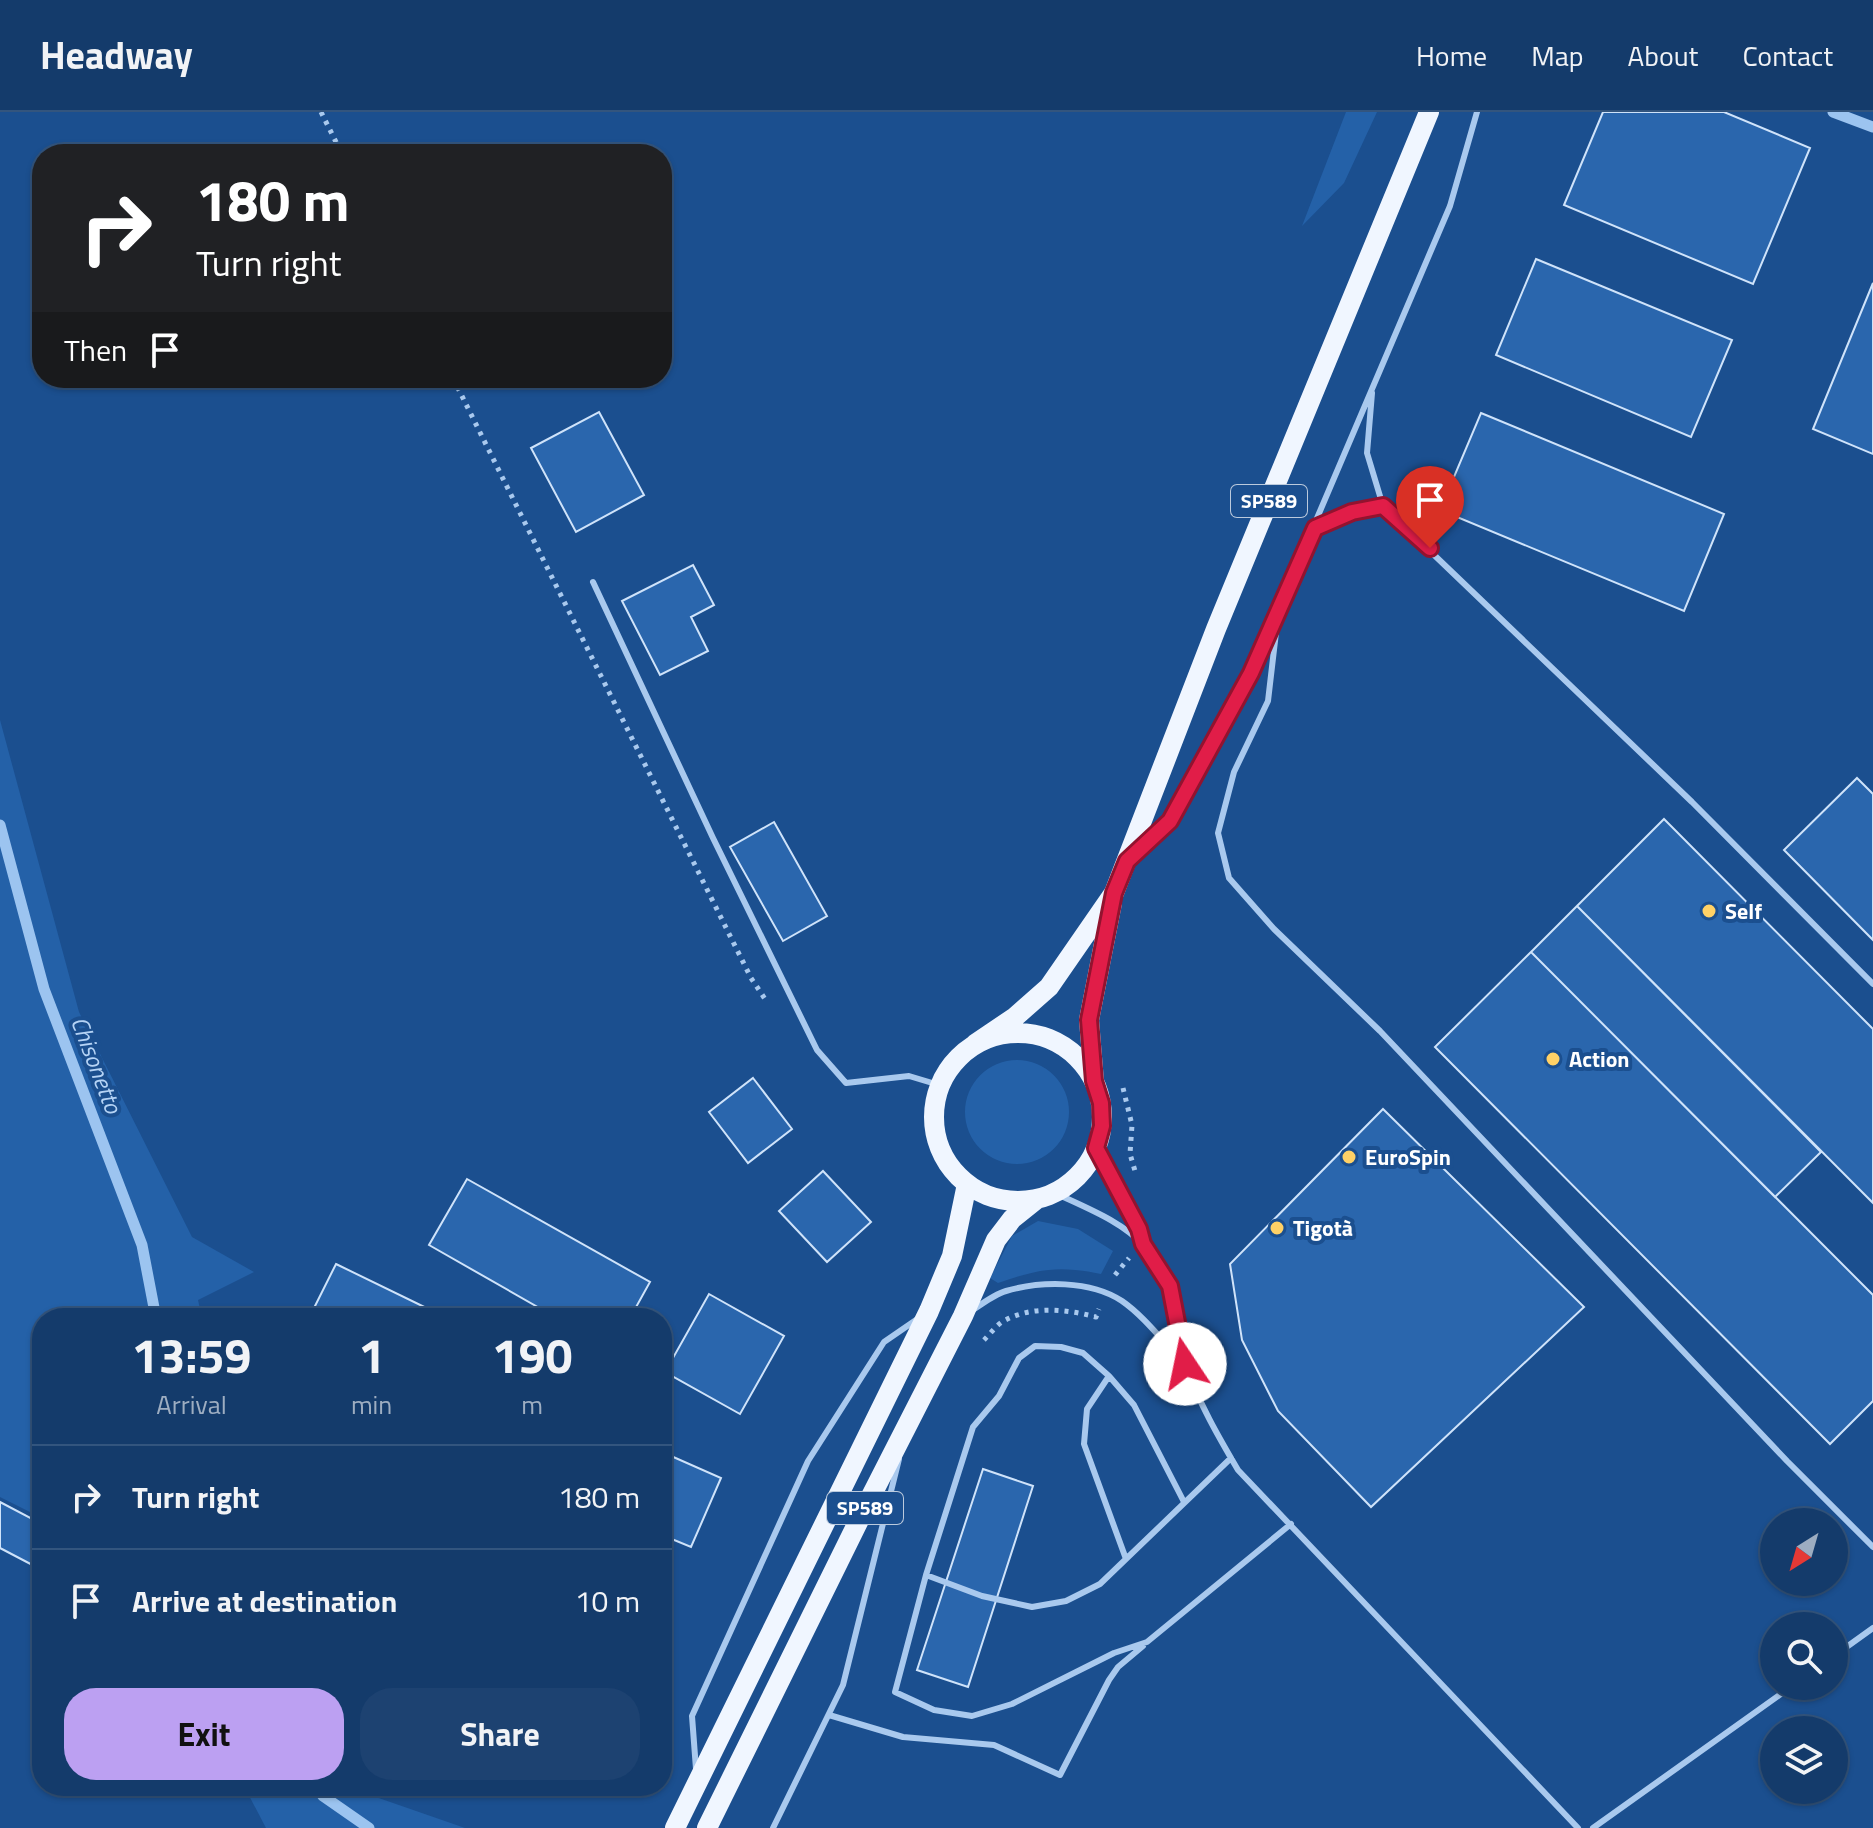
<!DOCTYPE html>
<meta charset="utf-8">
<style>
:root{--surface:#143b6b;--page:#1d4271;--text:#f1f3f6;--muted:#9dadc1;--line:#33557e;--accent:#bca0f2}
body{margin:0;font-family:"Titillium Web",sans-serif;background:var(--page);color:var(--text);height:100vh;display:flex;flex-direction:column;font-size:30px;white-space:nowrap}
*{box-sizing:border-box;margin:0}
p{font-size:26px;color:var(--muted)}
.icon{flex:none;width:44px;height:44px;fill:none;stroke:currentColor;stroke-width:2;stroke-linecap:round;stroke-linejoin:round}
.map{position:relative;flex:1;overflow:hidden}
.details{position:absolute;left:32px;top:1196px;width:640px;height:488px;display:flex;flex-direction:column;background:var(--surface);border-radius:32px;box-shadow:0 2px 6px #0004,0 0 0 2px var(--line)}
.details>*{flex:none}
.hud{position:absolute;left:32px;top:32px;width:640px;height:244px;border-radius:32px;box-shadow:0 2px 6px #0004,0 0 0 2px var(--line);background:#202124;color:#fff;overflow:hidden}
.needle{width:52px;rotate:217deg}
.buttons{position:absolute;left:1760px;top:1396px;display:grid;gap:16px}
.buttons a{display:grid;place-items:center;width:88px;height:88px;border-radius:50%;background:var(--surface);box-shadow:0 2px 6px #0004,0 0 0 2px var(--line);font-size:40px}
.pin{position:absolute;display:grid;place-items:center;width:68px;height:68px;color:#fff;margin:-82px -34px;border-radius:50% 50% 50% 0;rotate:-45deg;box-shadow:0 0 8px #0007}
.pin .icon{rotate:45deg}
.me{position:absolute;width:88px;margin:-44px;rotate:349deg;stroke-linejoin:round;filter:drop-shadow(0 0 6px #0008)}
.turn{display:flex;align-items:center;gap:28px;height:168px;padding:0 32px;font-size:36px}
.turn .icon{width:104px;height:104px;stroke-width:2.5}
.turn b{display:block;font-size:56px;line-height:68px}
.then{display:flex;align-items:center;height:76px;padding:0 32px;background:#0003;gap:16px;font-size:30px}
.eta{display:flex;justify-content:space-evenly;align-items:center;height:136px;text-align:center}
.eta b{font-size:48px;font-weight:700;line-height:56px}
.button{display:flex;gap:16px;margin-top:auto;padding:16px 32px}
.button a{flex:1;height:92px;border-radius:32px;background:var(--accent);color:#111;font-size:32px;font-weight:700;line-height:92px;text-align:center}
.button a+a{background:var(--page);color:var(--text)}
ul{padding:0;list-style:none}
li{display:flex;align-items:center;gap:24px;height:104px;padding:0 32px;border-top:2px solid var(--line)}
li div{flex:1}
li b{display:block;font-size:30px}
li em{font-style:normal}
header{display:flex;align-items:center;gap:48px;box-sizing:border-box;height:112px;padding:0 40px;background:var(--surface);border-bottom:2px solid var(--line)}
header strong{font-size:38px}
nav{display:flex;gap:44px;margin-inline-start:auto;font-size:28px}
.map>svg:first-child{display:block}
</style>
<header>
<strong>Headway</strong>
<nav><a>Home</a><a>Map</a><a>About</a><a>Contact</a></nav>
</header>
<div class="map">
<svg width="1873" height="1716" viewBox="0 0 1873 1716">
<rect width="100%" height="100%" fill="#1b4f8f"/>
<path fill="#2461a8" d="M 1346,0 L 1377,0 L 1344,71 L 1302,114 Z
M 0,608 L 79,900 L 192,1125 L 254,1160 L 198,1188 L 202,1206 L 42,1206 L 42,1406 L 0,1385 Z
M965 1000a52 52 0 1 1 104 0a52 52 0 1 1-104 0Z
M 1038,1109 L 1078,1117 L 1113,1139 L 1101,1162 C 1058,1153 1039,1157 998,1171 L 990,1166 L 1012,1124 Z
M 244,1674 L 361,1674 L 370,1683 L 465,1716 L 266,1716 Z"/>
<g fill="none" stroke-linecap="round" stroke-linejoin="round">
<path stroke="#9cc4f0" stroke-width="11" d="M 1833,0 L 1873,15
M 0,713 L 44,877 L 142,1133 L 156,1206
M 316,1674 L 323,1684 L 369,1716"/>
</g>
<path fill="#2a66ad" stroke="#cfe3fa" stroke-width="2" d="M 1603,0 L 1724,0 L 1810,36 L 1753,172 L 1564,93 Z
M 1536,147 L 1732,228 L 1691,325 L 1496,243 Z
M 1873,171 L 1873,342 L 1813,317 Z
M 599,300 L 644,383 L 576,420 L 531,336 Z
M 1481,301 L 1724,402 L 1684,499 L 1440,398 Z
M 693,453 L 714,493 L 691,505 L 708,539 L 660,563 L 622,489 Z
M 1857,666 L 1873,682 L 1873,828 L 1784,738 Z
M 1664,707 L 1873,917 L 1873,1091 L 1577,794 Z
M 774,710 L 827,804 L 783,829 L 730,735 Z
M 1577,794 L 1821,1040 L 1775,1085 L 1531,840 Z
M 1531,840 L 1873,1183 L 1873,1289 L 1830,1332 L 1435,935 Z
M 753,966 L 792,1017 L 748,1051 L 709,1000 Z
M 1383,997 L 1584,1195 L 1371,1395 L 1278,1299 L 1242,1228 L 1230,1152 Z
M 823,1059 L 871,1110 L 827,1150 L 779,1099 Z
M 467,1067 L 650,1170 L 630,1206 L 557,1206 L 429,1133 Z
M 336,1152 L 447,1206 L 309,1206 Z
M 709,1182 L 784,1224 L 740,1302 L 665,1260 Z
M 662,1340 L 721,1366 L 691,1435 L 662,1423 Z
M 983,1357 L 1033,1374 L 968,1575 L 917,1558 Z
M 0,1390 L 42,1412 L 42,1458 L 0,1436 Z"/>
<g fill="none" stroke-linecap="round" stroke-linejoin="round">
<path stroke="#a9c9ee" stroke-width="5" stroke-dasharray="4 6" stroke-linecap="butt" d="M 321,0 L 342,42
M 453,266 L 751,866 L 765,887
M 1123,976 L 1132,1013 L 1130,1042 L 1135,1059
M 1115,1163 L 1129,1146
M 984,1228 C 990,1222 996,1214 1002,1210 C 1031,1193 1066,1197 1096,1205 L 1099,1197"/>
<path stroke="#a9c9ee" stroke-width="6" d="M 1372,281 L 1367,341 L 1383,394 L 1692,690 L 1873,872
M 1315,416 L 1352,400 L 1383,394
M 593,470 L 713,726 L 817,938 L 846,971 L 909,964 L 939,973
M 1279,495 L 1268,589 L 1234,660 L 1218,721 L 1229,766 L 1274,817 L 1380,919 L 1787,1349 L 1873,1435
M 1138,738 L 1170,709 L 1251,561 L 1450,94 L 1477,0
M 1096,1036 L 1139,1117 L 1143,1132
M 1055,1081 C 1084,1095 1122,1109 1144,1134 C 1179,1173 1171,1209 1186,1254 C 1199,1291 1218,1324 1238,1358 L 1578,1716
M 973,1198 C 983,1191 995,1182 1006,1179 C 1041,1169 1090,1168 1122,1189 C 1145,1205 1164,1231 1184,1251
M 1109,1264 L 1087,1297 L 1084,1332 L 1126,1447
M 1184,1390 L 1134,1293 L 1109,1264 L 1083,1241 L 1061,1235 L 1035,1234 L 1019,1246 L 999,1284 L 973,1315 L 926,1463 L 895,1580 L 934,1598 L 972,1604 L 1012,1592 L 1114,1541 L 1147,1530 L 1291,1412
M 926,1463 L 982,1484 L 1032,1495 L 1066,1489 L 1100,1472 L 1231,1346
M 1834,1544 L 1873,1516
M 829,1603 L 903,1625 L 994,1633 L 1060,1663 L 1109,1568 L 1118,1555 L 1143,1534
M 696,1657 L 692,1604 L 808,1349 L 884,1230 L 916,1208
M 773,1716 L 843,1573 L 899,1347
M 1593,1716 L 1792,1574"/>
<path stroke="#f0f6ff" stroke-width="20" d="M934 1005a84 84 0 1 1 168 0a84 84 0 1 1-168 0Z
M 975,932 L 1015,905 L 1049,875 L 1114,781 L 1216,517 L 1429,0
M 1094,969 L 1089,908 L 1112,791
M 675,1716 L 929,1199 L 952,1144 L 967,1072
M 707,1716 L 863,1400 L 963,1204 L 996,1128 L 1012,1107 L 1037,1087"/>
</g>
<g fill="none" stroke-linecap="round" stroke-linejoin="round">
<defs>
<path id="route" d="M 1185,1252 L 1170,1174 L 1143,1132 L 1139,1117 L 1096,1036 L 1102,1014 L 1101,991 L 1094,969 L 1089,908 L 1114,781 L 1127,749 L 1170,709 L 1251,561 L 1315,416 L 1352,400 L 1383,394 L 1430,436"/>
</defs>
<use href="#route" stroke="#92132f" stroke-width="20"/>
<use href="#route" stroke="#e11d48" stroke-width="14"/>
</g>
<g fill="#ffd166" stroke="#1b4f8f" stroke-width="3">
<circle cx="1709" cy="799" r="8"/>
<circle cx="1553" cy="947" r="8"/>
<circle cx="1349" cy="1045" r="8"/>
<circle cx="1277" cy="1116" r="8"/>
</g>
<g text-anchor="middle" stroke-width="8" stroke-linejoin="round" paint-order="stroke">
<g fill="#1b4f8f" stroke="#bbcadd" stroke-width="2">
<rect x="1231" y="373" width="76" height="32" rx="6"/>
<rect x="827" y="1380" width="76" height="32" rx="6"/>
</g>
<g font-size="20" font-weight="bold" fill="#fff">
<text x="1269" y="396">SP589</text>
<text x="865" y="1403">SP589</text>
</g>
<g font-size="22" font-weight="bold" fill="#fff" stroke="#1b4f8f" text-anchor="start">
<text x="1725" y="807">Self</text>
<text x="1569" y="955">Action</text>
<text x="1365" y="1053">EuroSpin</text>
<text x="1293" y="1124">Tigotà</text>
</g>
<g font-size="24" font-style="italic" fill="#b5d3f5" stroke="#1b4f8f">
<text transform="translate(96 953) rotate(69)" y="8">Chisonetto</text>
</g>
</g>
</svg>
<div class="buttons">
<a><svg class="needle" viewBox="-14 -14 28 28"><path d="M0-13l5 13h-10z" fill="#e53935"/><path d="M0 13l5-13h-10z" fill="#9dadc1"/></svg></a>
<a><svg class="icon" aria-label="search" viewBox="0 0 24 24"><circle cx="10" cy="10" r="6"/><path d="M15 15l6 6"/></svg></a>
<a><svg class="icon" aria-label="layers" viewBox="0 0 24 24"><path d="M12 4l9 5-9 5-9-5zM3 14l9 5 9-5"/></svg></a>
</div>
<div class="pin" style="left:1430px;top:436px;background:#d93025"><svg class="icon" aria-label="arrive" viewBox="0 0 24 24"><path d="M6 21V4h12l-3 4 3 4H6"/></svg></div>
<svg class="me" style="left:1185px;top:1252px" viewBox="-20 -20 40 40"><circle r="19" fill="#fff"/><path d="M0-13L10 11 0 6-10 11z" fill="#e11d48"/></svg>
<div class="hud">
<div class="turn"><svg class="icon" aria-label="right" viewBox="0 0 24 24"><path d="M7 20v-9h11M14 6l5 5-5 5"/></svg><div><b>180 m</b>Turn right</div></div>
<div class="then">Then<svg class="icon" aria-label="arrive" viewBox="0 0 24 24"><path d="M6 21V4h12l-3 4 3 4H6"/></svg></div>
</div>
<section class="details">
<div class="eta">
<div><b>13:59</b><p>Arrival</p></div>
<div><b>1</b><p>min</p></div>
<div><b>190</b><p>m</p></div>
</div>
<ul>
<li><svg class="icon" aria-label="right" viewBox="0 0 24 24"><path d="M7 20v-9h11M14 6l5 5-5 5"/></svg><div><b>Turn right</b></div><em>180 m</em></li>
<li><svg class="icon" aria-label="arrive" viewBox="0 0 24 24"><path d="M6 21V4h12l-3 4 3 4H6"/></svg><div><b>Arrive at destination</b></div><em>10 m</em></li>
</ul>
<div class="button"><a>Exit</a><a>Share</a></div>
</section>
</div>
